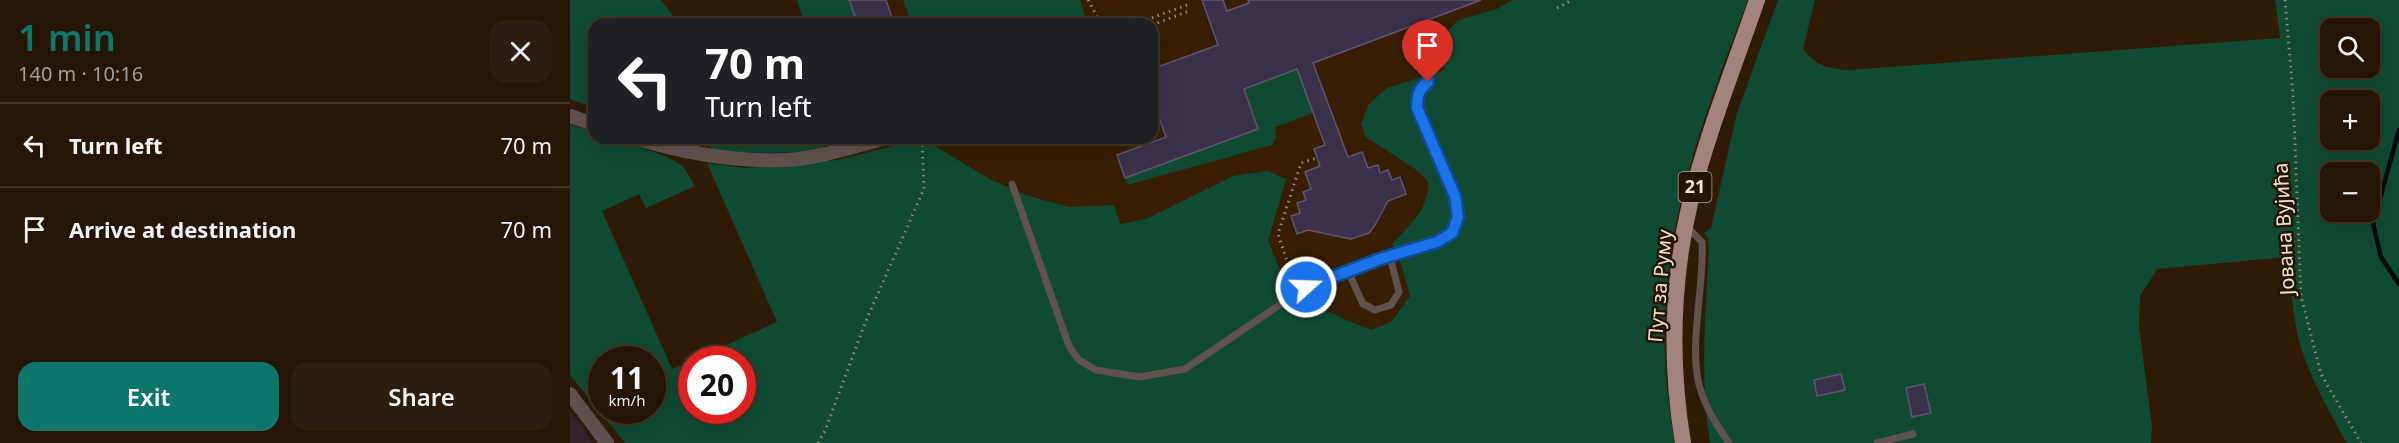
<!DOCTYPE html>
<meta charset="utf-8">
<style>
:root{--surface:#241504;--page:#2c1e0e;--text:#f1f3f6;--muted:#a39f9a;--line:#413426;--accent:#0f766e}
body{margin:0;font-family:"Noto Sans",sans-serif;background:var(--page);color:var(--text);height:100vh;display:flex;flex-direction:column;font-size:22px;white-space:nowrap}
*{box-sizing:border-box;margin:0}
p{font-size:20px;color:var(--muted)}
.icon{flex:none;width:33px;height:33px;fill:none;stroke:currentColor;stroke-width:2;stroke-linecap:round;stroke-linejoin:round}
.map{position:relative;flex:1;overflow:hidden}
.panel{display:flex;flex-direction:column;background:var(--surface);width:570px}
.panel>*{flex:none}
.banner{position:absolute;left:18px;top:18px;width:570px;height:126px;border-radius:18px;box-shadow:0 6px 24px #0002,0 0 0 2px var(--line);background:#202124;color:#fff;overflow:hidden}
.fabs{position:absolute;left:1750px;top:18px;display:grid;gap:12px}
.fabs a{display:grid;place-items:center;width:60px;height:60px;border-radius:12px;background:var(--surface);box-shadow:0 6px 24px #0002,0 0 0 2px var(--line);font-size:30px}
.speed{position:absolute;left:18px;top:346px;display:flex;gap:12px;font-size:30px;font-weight:700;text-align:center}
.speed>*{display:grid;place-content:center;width:78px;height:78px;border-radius:50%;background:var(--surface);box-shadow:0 6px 24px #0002,0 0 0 2px var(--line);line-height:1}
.speed small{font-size:15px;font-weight:400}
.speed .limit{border:9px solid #d22;background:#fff;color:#111}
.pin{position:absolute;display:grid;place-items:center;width:51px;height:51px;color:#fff;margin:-62px -26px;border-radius:50% 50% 50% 0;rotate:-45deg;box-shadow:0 0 6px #0007}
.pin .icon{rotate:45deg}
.me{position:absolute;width:66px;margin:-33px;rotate:70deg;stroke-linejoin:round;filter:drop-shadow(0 0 4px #0008)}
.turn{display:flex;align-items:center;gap:21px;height:126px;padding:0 18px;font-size:27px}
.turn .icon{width:78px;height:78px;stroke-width:2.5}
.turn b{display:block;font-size:42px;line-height:51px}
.round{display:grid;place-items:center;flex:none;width:63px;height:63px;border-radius:18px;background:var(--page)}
.overview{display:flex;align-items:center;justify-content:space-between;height:102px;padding:0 18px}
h1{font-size:36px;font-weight:600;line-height:45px;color:var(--accent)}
.action{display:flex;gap:12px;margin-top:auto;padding:12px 18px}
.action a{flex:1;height:69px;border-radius:18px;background:var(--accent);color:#fff;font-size:24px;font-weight:600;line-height:69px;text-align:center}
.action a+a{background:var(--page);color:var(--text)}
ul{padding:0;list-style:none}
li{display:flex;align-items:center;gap:18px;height:84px;padding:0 18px;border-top:2px solid var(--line)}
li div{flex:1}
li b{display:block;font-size:22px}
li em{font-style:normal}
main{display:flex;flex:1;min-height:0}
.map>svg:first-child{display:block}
</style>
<main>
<section class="panel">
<div class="overview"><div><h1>1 min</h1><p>140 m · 10:16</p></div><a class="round"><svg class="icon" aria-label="close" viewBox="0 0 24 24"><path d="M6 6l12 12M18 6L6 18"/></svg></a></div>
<ul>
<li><svg class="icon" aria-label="left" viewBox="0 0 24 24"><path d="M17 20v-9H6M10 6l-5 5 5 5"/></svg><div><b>Turn left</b></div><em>70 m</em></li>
<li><svg class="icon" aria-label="arrive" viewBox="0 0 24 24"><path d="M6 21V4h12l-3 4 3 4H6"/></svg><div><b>Arrive at destination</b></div><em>70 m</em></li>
</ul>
<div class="action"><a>Exit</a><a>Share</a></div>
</section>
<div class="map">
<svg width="1829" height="443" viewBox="0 0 1829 443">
<rect width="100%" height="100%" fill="#301c06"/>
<path fill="#381f03" d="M 227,0 L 942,0 L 927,9 L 888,20 L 878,31 L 873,70 L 817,88 L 796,137 L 845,169 L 858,181 L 859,194 L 842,223 L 822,244 L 831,264 L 840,295 L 821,322 L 801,330 L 759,312 L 733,297 L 714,276 L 698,241 L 716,179 L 625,196 L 576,219 L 549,224 L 544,205 L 499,207 L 459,196 L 421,180 L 362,144 L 348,140 L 276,158 L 270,138 L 582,138 L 582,24 L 235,24 Z"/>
<path fill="#34222a" d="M 0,412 L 15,430 L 22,443 L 0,443 Z"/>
<path fill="#104a33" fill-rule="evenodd" d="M 0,0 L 91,0 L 109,24 L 24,24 L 24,108 L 0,99 Z
M 227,0 L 279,0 L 288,24 L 235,24 Z
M 333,0 L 510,0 L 516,20 L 503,24 L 342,24 Z
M 942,0 L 1178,0 C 1120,151 1073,278 1105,443 L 55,443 L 0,375 L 0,124 L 24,132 L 24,138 L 43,138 L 95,156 L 113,166 L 125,186 L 76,208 L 69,194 L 32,211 L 102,369 L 121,361 L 122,411 L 172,411 L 172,360 L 123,360 L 207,322 L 137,163 L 175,168 L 267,160 L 348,140 L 362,144 L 421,180 L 459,196 L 499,207 L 544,205 L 550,224 L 576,219 L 663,176 L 698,171 L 716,179 L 698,241 C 703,252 707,265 714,275 C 732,305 771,317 801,330 L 821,322 L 840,296 L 831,264 L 822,244 C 839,226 860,207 858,181 L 845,169 L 796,137 L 791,124 L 799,104 L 817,88 L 873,70 L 878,31 L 888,20 L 927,9 ZM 32,360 L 82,360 L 82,411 L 32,411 Z
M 1208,0 L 1245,0 L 1233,49 C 1248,67 1256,68 1279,70 L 1710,38 L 1705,0 L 1829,0 L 1829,443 L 1777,443 L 1773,437 C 1757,406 1740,378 1730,344 C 1722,316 1722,286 1717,257 L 1587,269 L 1570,296 L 1569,328 L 1582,426 L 1581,443 L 1140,443 C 1130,379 1135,315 1139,251 L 1138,238 L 1134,233 L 1141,228 L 1167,113 ZM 1761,28 L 1800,28 L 1800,68 L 1761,68 ZM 1761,100 L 1800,100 L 1800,140 L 1761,140 ZM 1761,172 L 1800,172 L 1800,212 L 1761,212 Z
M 727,69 L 743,113 L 705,127 L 706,138 L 702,145 L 557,185 L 555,178 L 688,129 L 674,89 Z
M 193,138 L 253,138 L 254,148 C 216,155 180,153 141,150 L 141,144 Z"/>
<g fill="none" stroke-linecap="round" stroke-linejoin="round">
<path stroke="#010a0b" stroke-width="4.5" d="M 1829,130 L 1803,224 L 1811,257 L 1829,284"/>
</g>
<path fill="#3b314b" stroke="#5f5571" stroke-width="1.5" d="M 279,0 L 316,0 L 324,24 L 288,24 Z
M 632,0 L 653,0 L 657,11 L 679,3 L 678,0 L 911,0 L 743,63 L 778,157 L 792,152 L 798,168 L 808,165 L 810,173 L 818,170 L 822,180 L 830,177 L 836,194 L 818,201 L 805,225 L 799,233 L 781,239 L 738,230 L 727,234 L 721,216 L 730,213 L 727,203 L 736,200 L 733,192 L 741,189 L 735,172 L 750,166 L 744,149 L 755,145 L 727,69 L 674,89 L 688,129 L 555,178 L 547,155 L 596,137 L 586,109 L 582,111 L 582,69 L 648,45 Z
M 1271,374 L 1275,390 L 1247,396 L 1244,380 Z
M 1354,384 L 1361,413 L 1342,417 L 1336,388 Z"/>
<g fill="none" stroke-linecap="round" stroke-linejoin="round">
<path stroke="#978675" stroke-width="3" stroke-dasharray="1.5 4.5" stroke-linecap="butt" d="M 518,0 L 531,24
M 1715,0 L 1723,94 L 1731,296 L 1751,374 L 1791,443
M 987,8 L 1002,0
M 518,24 L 529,19
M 565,24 L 617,5
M 582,25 L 619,11
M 730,279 L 717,261 L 708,234 L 731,163 L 747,158
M 248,443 L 255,431 L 295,323 L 354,189 L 352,138"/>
<path stroke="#61524f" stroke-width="7" d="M 442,184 L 499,346 L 509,360 L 526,370 L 569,377 L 615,369 L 736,287 L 813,258 L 868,242 L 882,233 L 888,217 L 885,196 L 847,108 C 847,96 848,90 858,82
M 1118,228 L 1132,242 C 1135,287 1116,353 1132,394 C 1138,412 1149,428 1159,443
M 778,271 L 793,304 L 805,310 L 821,305 L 829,292 L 820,257
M 1307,443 L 1343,434"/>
<path stroke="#61524f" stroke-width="14" d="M 0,116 L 24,124
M 65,138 C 114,153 165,162 216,160 C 249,158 283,147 315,138
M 0,394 L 37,443"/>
<path stroke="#a2837d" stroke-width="16" d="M 1113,443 C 1100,364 1102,281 1120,203 C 1137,134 1164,67 1187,0"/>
</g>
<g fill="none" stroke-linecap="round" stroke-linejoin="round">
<defs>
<path id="route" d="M 736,287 L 813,258 L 867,242 L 882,233 L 888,217 L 885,196 L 847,108 C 847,96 848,90 858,82"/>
</defs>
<use href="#route" stroke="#114b97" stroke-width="15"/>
<use href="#route" stroke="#1a73e8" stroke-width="10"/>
</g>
<g text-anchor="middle" stroke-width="5" stroke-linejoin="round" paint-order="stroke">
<rect fill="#261300" stroke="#b4a596" stroke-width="1.5" x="1108.5" y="172" width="33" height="30" rx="4.5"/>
<g font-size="18" font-weight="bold" fill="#f1e3d6">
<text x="1125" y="193">21</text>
</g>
<g font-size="20" fill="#f1e3d6" stroke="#261300">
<text transform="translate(1714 229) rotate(-93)" y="7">Јована Вујића</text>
<text transform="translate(1090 286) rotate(-85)" y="7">Пут за Руму</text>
</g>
</g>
</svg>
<div class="fabs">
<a><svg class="icon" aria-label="search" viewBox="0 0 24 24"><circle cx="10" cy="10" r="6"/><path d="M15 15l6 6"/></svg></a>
<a>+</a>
<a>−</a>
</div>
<div class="speed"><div>11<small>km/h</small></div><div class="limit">20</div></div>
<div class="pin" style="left:858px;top:82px;background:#d93025"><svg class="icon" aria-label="arrive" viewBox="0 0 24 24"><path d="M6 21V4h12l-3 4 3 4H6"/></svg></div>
<svg class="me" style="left:736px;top:287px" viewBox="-20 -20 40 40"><circle r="17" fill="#1a73e8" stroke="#fff" stroke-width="3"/><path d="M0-11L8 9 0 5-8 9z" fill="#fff"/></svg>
<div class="banner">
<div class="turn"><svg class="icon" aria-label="left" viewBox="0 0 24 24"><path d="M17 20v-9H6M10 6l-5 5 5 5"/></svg><div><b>70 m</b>Turn left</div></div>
</div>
</div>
</main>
